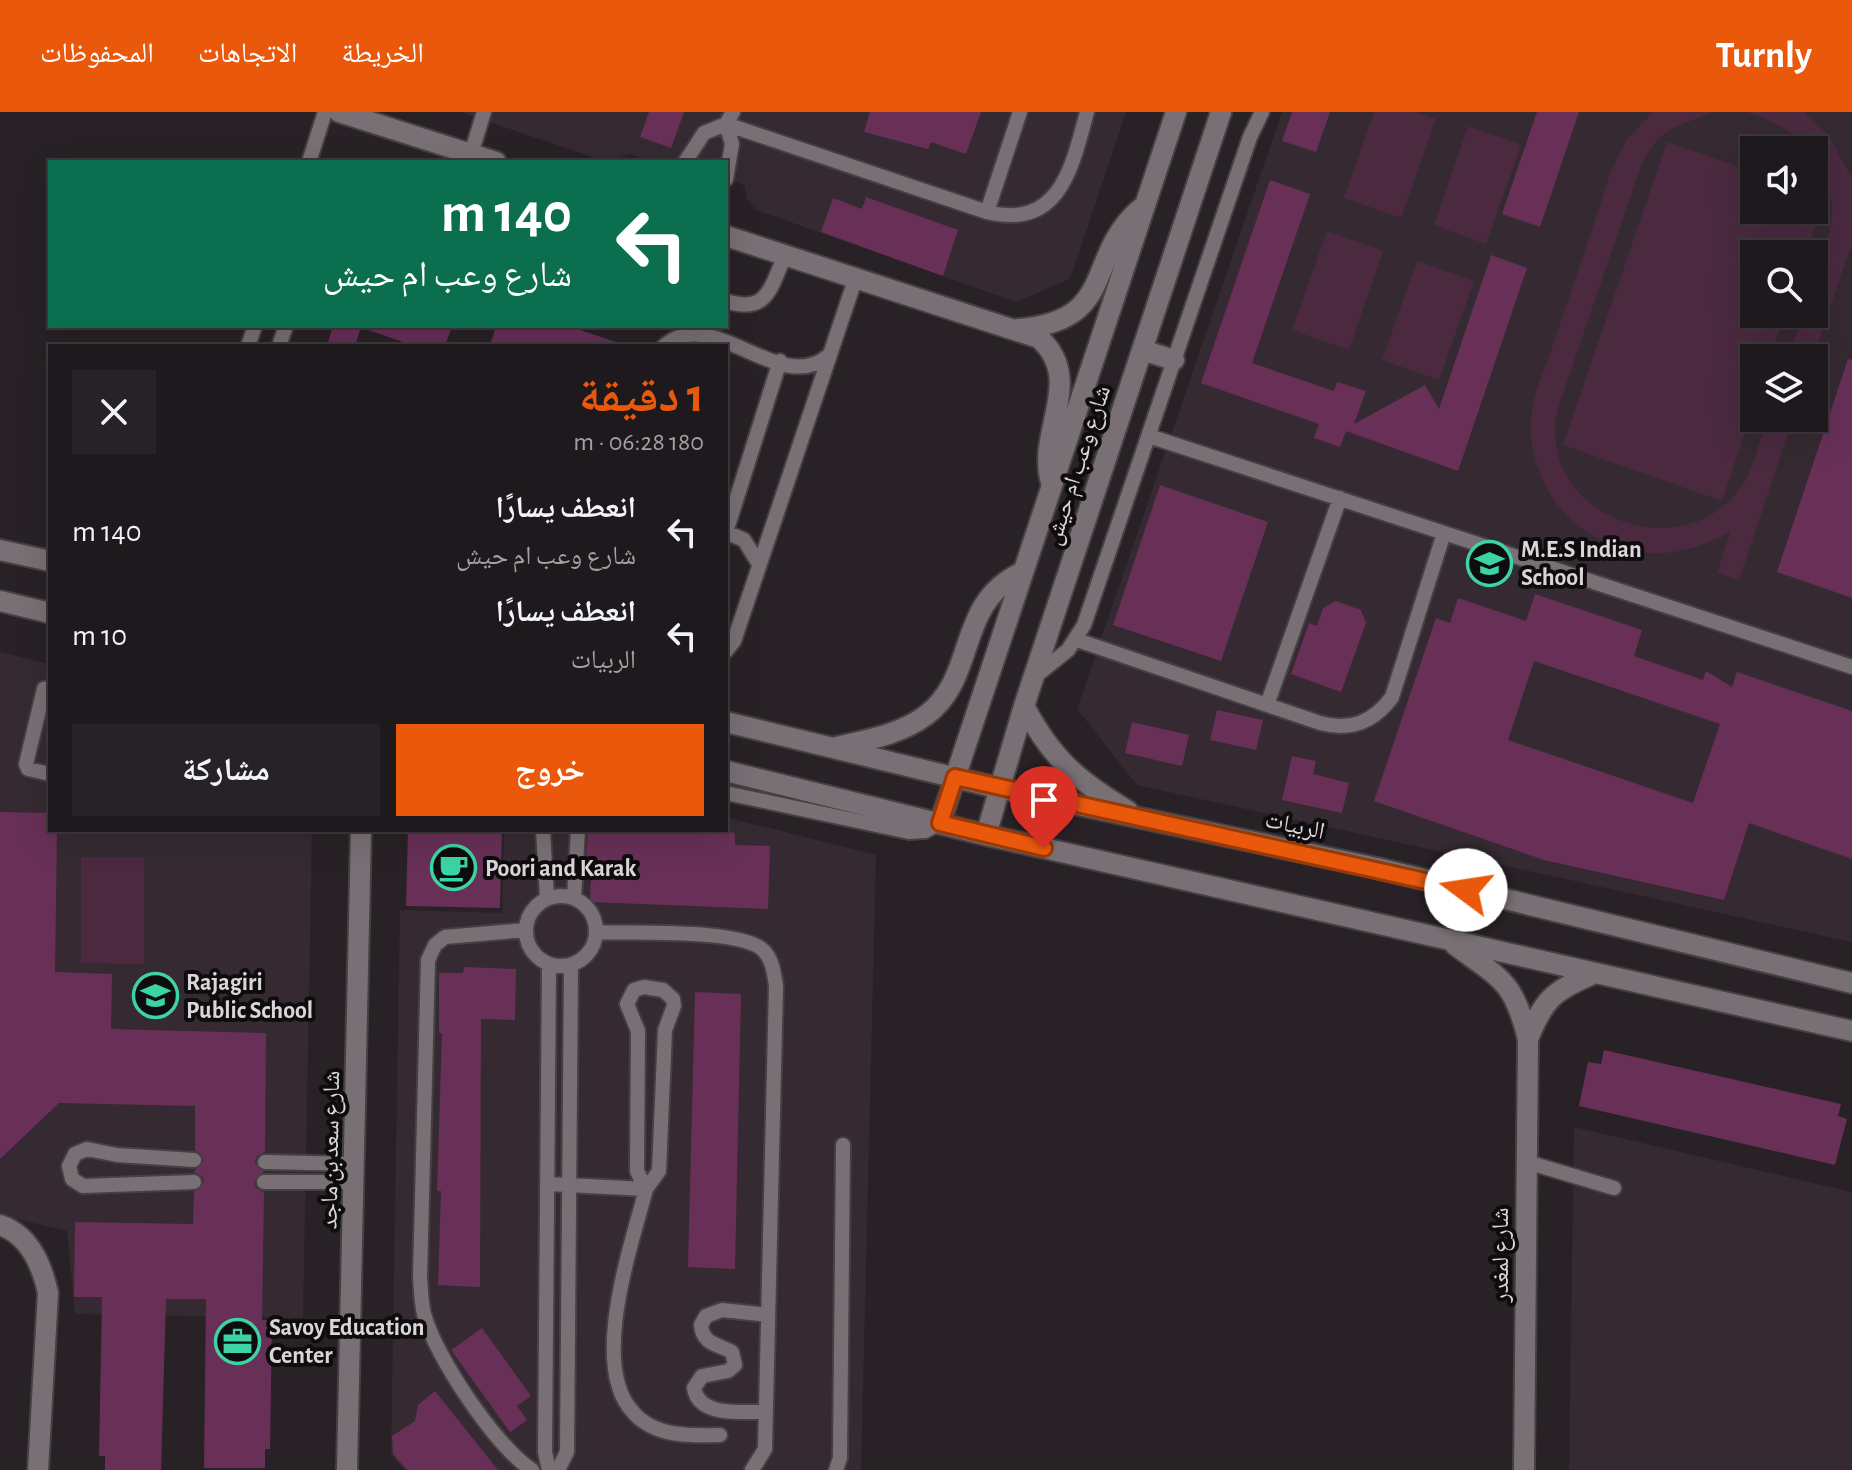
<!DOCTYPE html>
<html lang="ar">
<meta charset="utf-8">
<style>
:root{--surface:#1e191c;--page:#262225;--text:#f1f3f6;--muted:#a1a0a3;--line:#3c383b;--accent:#ea580c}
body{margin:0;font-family:"Alegreya Sans","Noto Naskh Arabic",sans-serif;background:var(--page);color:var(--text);direction:rtl;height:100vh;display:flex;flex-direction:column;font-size:30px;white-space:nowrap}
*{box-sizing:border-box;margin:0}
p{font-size:26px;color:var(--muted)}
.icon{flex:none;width:44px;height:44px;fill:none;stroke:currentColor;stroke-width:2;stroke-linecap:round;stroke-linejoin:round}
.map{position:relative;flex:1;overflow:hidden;direction:ltr}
.side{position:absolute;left:48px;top:232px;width:680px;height:488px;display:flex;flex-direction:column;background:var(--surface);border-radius:0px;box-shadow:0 8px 32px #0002,0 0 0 2px var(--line);direction:rtl}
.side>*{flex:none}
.guide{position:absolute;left:48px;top:48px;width:680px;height:168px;border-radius:0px;box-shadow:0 8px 32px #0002,0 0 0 2px var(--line);direction:rtl;background:#0b6e4f;color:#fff;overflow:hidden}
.controls{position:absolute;left:1740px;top:24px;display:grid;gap:16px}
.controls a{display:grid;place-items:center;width:88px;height:88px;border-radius:0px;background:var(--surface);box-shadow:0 8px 32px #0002,0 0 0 2px var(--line);font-size:40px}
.pin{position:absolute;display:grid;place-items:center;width:68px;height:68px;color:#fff;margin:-82px -34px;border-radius:50% 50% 50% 0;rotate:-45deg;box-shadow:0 0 8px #0007}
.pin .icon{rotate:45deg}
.me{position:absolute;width:88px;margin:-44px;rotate:284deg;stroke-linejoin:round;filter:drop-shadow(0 0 6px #0008)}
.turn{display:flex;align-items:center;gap:28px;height:168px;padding:0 24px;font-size:36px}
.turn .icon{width:104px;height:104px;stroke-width:2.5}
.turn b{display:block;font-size:56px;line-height:68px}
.round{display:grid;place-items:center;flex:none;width:84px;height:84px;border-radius:0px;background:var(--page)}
.headline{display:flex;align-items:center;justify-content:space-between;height:136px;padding:0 24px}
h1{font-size:48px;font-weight:700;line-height:60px;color:var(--accent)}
.primary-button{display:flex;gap:16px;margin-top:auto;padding:16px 24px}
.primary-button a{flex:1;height:92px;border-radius:0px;background:var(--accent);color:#fff;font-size:32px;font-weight:700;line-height:92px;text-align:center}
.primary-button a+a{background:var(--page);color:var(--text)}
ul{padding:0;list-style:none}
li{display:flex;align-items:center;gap:24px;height:104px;padding:0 24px}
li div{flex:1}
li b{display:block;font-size:30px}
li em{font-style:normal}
header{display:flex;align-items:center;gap:48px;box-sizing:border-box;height:112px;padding:0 40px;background:var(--accent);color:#fff}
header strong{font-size:38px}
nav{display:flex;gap:44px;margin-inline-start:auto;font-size:28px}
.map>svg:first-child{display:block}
</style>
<header>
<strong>Turnly</strong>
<nav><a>الخريطة</a><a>الاتجاهات</a><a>المحفوظات</a></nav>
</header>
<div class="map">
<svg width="1852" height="1358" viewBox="0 0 1852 1358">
<rect width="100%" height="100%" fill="#282126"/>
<path fill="#352a31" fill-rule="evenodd" d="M 460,0 L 1126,0 L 1070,167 L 1016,190 L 756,98 L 747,87 L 744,73 L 726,66 L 726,50 L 680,50 L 671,46 L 651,50 L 630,42 L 607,50 Z
M 1282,0 L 1852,0 L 1852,830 L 1137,673 L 1077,597 ZM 1754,38 L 1814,38 L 1814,98 L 1754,98 ZM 1754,142 L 1814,142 L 1814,202 L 1754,202 ZM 1754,246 L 1814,246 L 1814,306 L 1754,306 Z
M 0,540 L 50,552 L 50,718 L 312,718 L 303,1206 L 75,1202 L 67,1119 L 0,1103 Z
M 726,705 L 876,743 L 861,1358 L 404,1358 L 391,1342 L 400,798 L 502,801 L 504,718 L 726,718 Z
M 1574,1015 L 1852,1080 L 1852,1358 L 1569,1358 Z"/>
<path fill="#4b2a40" d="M 1374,0 L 1415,0 L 1436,7 L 1401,106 L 1344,86 Z
M 1653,0 L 1713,0 L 1672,16 L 1656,29 L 1643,48 L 1557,299 C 1536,401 1676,458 1738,379 C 1754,359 1759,330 1767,306 L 1793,306 L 1739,468 L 1717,461 L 1730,420 C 1685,444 1644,450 1597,426 C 1555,404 1529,357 1531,310 C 1532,282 1547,253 1555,227 C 1574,171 1593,115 1611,59 L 1627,27 Z
M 1746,0 L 1804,0 L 1829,24 L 1850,63 L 1852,60 L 1852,131 L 1813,246 L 1788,246 L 1803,202 L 1814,202 C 1814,190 1812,176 1815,165 C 1820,147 1829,130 1831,111 C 1838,54 1798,14 1746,0 Z
M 1468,14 L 1521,33 L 1486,132 L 1434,113 Z
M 1667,30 L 1754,60 L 1754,98 L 1814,98 L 1814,81 L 1825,85 L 1806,142 L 1754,142 L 1754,202 L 1785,202 L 1770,246 L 1754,246 L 1754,294 L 1722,389 L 1563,333 Z
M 1327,119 L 1383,139 L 1349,238 L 1292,218 Z
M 1417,149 L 1474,169 L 1439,268 L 1382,248 Z
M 81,745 L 144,745 L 144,852 L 81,851 Z"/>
<path fill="#683057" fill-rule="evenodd" d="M 649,0 L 684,0 L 671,36 L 640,25 Z
M 870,0 L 981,0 L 966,42 L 931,30 L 928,37 L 864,20 Z
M 1292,0 L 1330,0 L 1316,40 L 1282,29 Z
M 1537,0 L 1579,0 L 1540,115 L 1502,102 Z
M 1270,68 L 1310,82 L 1252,251 L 1334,279 L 1337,270 L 1366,279 L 1354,312 L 1425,273 L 1439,297 L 1491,143 L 1527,156 L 1458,359 L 1346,319 L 1340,335 L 1314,326 L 1319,312 L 1201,271 Z
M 866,85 L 958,118 L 943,164 L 821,120 L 833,86 L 862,97 Z
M 333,214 L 361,214 L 355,234 L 327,234 Z
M 368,214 L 452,214 L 445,234 L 405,234 L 406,231 L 368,218 Z
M 496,214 L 568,214 L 616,230 L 616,234 L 490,234 Z
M 1848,247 L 1852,248 L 1852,486 L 1777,460 Z
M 1160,373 L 1268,410 L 1221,549 L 1113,513 Z
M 1535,482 L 1642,518 L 1634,544 L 1703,568 L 1706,559 L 1732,575 L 1737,560 L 1852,599 L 1852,747 L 1749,711 L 1724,788 L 1544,748 L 1374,689 L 1436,506 L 1450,511 L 1458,486 L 1526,509 ZM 1534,549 L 1720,612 L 1693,691 L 1508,628 Z
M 1336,489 L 1361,498 L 1366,511 L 1341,580 L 1291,562 L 1309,511 L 1317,514 L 1323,496 Z
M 1217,598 L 1263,608 L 1256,638 L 1210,628 Z
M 1132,610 L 1189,623 L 1182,654 L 1125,641 Z
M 1292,644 L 1316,649 L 1313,662 L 1349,671 L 1342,701 L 1282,688 Z
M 0,700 L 50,701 L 50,718 L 57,718 L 55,860 L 112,862 L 111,917 L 266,921 L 265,1040 L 257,1044 L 255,1051 L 264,1060 L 254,1069 L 256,1076 L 264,1080 L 262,1208 L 272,1208 L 270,1337 L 265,1337 L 265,1356 L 204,1356 L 206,1187 L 166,1187 L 161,1358 L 105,1358 L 105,1344 L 99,1344 L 102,1185 L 74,1185 L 75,1110 L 193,1112 L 194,1080 L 204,1070 L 202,1064 L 194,1060 L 204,1048 L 195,1038 L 195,994 L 59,991 L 0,1047 Z
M 408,718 L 502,718 L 500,796 L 406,794 Z
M 724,718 L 735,721 L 735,733 L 770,734 L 768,797 L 590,790 L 591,762 L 585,762 L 588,719 Z
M 464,855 L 516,857 L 515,908 L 481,907 L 480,1175 L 438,1173 L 441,1079 L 437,1079 L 442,921 L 439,921 L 439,861 L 463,861 Z
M 695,880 L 741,882 L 735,1157 L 688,1155 Z
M 1604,938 L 1841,992 L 1838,1004 L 1847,1007 L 1835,1053 L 1579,994 L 1588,950 L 1601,952 Z
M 482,1216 L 531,1284 L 517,1294 L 527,1308 L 510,1320 L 451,1238 Z
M 435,1279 L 498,1358 L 407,1358 L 393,1342 L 392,1324 L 415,1309 L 418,1293 Z"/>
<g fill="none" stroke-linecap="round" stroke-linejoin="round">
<defs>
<path id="lane" d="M 471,42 L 484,0
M 309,50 L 325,0
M 685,50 L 704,21 L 726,12 L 987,100 C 1060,118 1072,55 1087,0
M 726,67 L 732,32 L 726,12 L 733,0
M 987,100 L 1020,0
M 726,189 C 768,203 771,174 785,143
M 248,234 L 255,214
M 279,234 L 286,214
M 664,234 C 713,191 779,285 828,244
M 1149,324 L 1852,555
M 726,420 L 780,249
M 726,420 L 744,428 L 759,452
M 1077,528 L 1320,611 C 1350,619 1373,611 1392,585 L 1444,421
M 726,539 L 734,529 L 856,165
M 1033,566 L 1068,538 L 1084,513 L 1250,25 L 1262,0
M 50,576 L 44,577 L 26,652 L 28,657 L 50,662
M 1267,593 L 1340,386
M 726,681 L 909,720 L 925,719 L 940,711
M 543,718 L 547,786
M526 819a35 35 0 1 1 70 0a35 35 0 1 1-70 0Z
M 574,786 L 578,718
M 526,818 L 445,825 L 435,833 L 428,848 L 420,1165 C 421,1177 421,1190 424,1202 C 435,1244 496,1335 532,1358
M 597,820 C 631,822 743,816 764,839 C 773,849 774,862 776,874 L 765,1337 L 752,1358
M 644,875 L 663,878 L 673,887 L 674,894 L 665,918 L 659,1059 L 646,1077 L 637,1059 L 638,919 L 627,892 L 634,878 Z
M 265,1050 L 356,1052
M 1527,1050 L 1614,1076
M 194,1070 L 83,1074 L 72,1067 L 69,1054 L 75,1042 L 87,1037 L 117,1043 L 194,1048
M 264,1070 L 356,1070
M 547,1072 L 646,1077 C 632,1132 589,1253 633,1300 C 654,1325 691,1324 720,1323
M 766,1300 C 743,1299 699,1306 694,1276 L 702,1264 L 728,1259 L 735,1253 L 732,1240 C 718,1232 703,1233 701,1213 L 706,1204 L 722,1198 L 768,1203
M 549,1358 L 545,1340 L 549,853
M 558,1358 L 567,1340 L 571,854
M 836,1358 L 840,1346 L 843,1033"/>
<path id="street" d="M 339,0 L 496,50
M 726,124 L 1039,226 C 1087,269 1034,322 1052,373
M 1018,217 C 1118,209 1084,146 1140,97
M 1142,238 L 1174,248
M 0,438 L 50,449
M 0,489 L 50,501
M 1024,594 C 1052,647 1077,668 1128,699
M 726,610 L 998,676 L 1377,756 L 1852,871
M 836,635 C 866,628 899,623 925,604 C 979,565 954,491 1023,460
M 726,659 L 986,723 L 1852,919
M 940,711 L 1176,0
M 986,723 L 1024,594 L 1221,0
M 1455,833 C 1502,868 1513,868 1528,927 L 1524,1358
M 1528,927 C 1544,887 1553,879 1593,862
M 0,1113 C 30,1123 42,1153 48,1181 L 38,1358
M 347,1358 L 361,718"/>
</defs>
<use href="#lane" stroke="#454043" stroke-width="18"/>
<use href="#street" stroke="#454043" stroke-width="24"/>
<use href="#lane" stroke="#787075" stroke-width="14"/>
<use href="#street" stroke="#787075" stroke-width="20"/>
</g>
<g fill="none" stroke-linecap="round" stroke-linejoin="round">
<defs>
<path id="route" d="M 1044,736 L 940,711 L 955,665 L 1466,778"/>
</defs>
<use href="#route" stroke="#983908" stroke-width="20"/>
<use href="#route" stroke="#ea580c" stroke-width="14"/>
</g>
<defs>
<symbol id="school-ring" viewBox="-11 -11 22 22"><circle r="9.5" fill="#0f0c0e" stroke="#3cd4a4" stroke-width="1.5"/><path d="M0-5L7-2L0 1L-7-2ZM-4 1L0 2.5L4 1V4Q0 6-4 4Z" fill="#3cd4a4"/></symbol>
<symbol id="cafe-ring" viewBox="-11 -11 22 22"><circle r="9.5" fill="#0f0c0e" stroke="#3cd4a4" stroke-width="1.5"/><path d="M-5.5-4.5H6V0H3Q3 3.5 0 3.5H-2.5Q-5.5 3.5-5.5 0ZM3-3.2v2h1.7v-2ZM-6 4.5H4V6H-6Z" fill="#3cd4a4"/></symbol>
<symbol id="office-ring" viewBox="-11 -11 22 22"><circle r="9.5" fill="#0f0c0e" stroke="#3cd4a4" stroke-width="1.5"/><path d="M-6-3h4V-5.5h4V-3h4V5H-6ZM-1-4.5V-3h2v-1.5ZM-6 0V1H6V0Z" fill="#3cd4a4"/></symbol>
</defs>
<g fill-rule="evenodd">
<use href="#school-ring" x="1464" y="426" width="51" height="51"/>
<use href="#cafe-ring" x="428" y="730" width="51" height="51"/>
<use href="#school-ring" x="130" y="858" width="51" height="51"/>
<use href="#office-ring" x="212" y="1204" width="51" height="51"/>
</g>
<g text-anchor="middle" stroke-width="8" stroke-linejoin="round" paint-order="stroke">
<g font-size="24" fill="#dad5d8" stroke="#0f0c0e">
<text transform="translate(1077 353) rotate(-72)" y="8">شارع وعب ام حيش</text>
<text transform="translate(1295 713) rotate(12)" y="8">الربيات</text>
<text transform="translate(330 1038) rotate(-89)" y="8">شارع سعد بن ماجد</text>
<text transform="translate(1500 1143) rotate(-90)" y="8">شارع لمغدر</text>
</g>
<g font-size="24" font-weight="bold" fill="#dad5d8" stroke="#0f0c0e" text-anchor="start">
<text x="1521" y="445">M.E.S Indian<tspan x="1521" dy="28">School</tspan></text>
<text x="485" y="764">Poori and Karak</text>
<text x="186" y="878">Rajagiri<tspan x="186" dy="28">Public School</tspan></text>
<text x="269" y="1223">Savoy Education<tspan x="269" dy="28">Center</tspan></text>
</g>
</g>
</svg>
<div class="controls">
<a><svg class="icon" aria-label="sound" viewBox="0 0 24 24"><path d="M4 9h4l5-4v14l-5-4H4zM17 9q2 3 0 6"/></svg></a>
<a><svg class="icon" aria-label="search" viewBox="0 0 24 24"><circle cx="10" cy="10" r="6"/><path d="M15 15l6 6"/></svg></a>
<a><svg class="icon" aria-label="layers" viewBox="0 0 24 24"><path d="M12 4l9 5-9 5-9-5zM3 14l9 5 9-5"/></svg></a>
</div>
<div class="pin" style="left:1044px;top:736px;background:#d93025"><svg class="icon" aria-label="arrive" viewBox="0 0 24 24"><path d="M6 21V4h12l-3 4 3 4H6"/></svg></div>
<svg class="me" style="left:1466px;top:778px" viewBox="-20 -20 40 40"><circle r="19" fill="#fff"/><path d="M0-13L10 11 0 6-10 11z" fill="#ea580c"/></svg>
<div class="guide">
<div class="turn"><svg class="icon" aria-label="left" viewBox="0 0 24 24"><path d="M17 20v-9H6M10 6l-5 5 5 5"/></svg><div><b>140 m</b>شارع وعب ام حيش</div></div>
</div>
<section class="side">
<div class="headline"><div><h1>1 دقيقة</h1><p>180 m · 06:28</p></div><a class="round"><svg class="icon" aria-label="close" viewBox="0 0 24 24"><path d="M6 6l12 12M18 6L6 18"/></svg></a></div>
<ul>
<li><svg class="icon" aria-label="left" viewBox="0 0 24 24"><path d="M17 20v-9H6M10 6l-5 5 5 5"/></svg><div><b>انعطف يسارًا</b><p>شارع وعب ام حيش</p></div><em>140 m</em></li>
<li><svg class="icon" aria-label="left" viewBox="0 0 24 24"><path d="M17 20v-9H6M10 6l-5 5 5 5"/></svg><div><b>انعطف يسارًا</b><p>الربيات</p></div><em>10 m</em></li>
</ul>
<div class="primary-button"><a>خروج</a><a>مشاركة</a></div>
</section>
</div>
